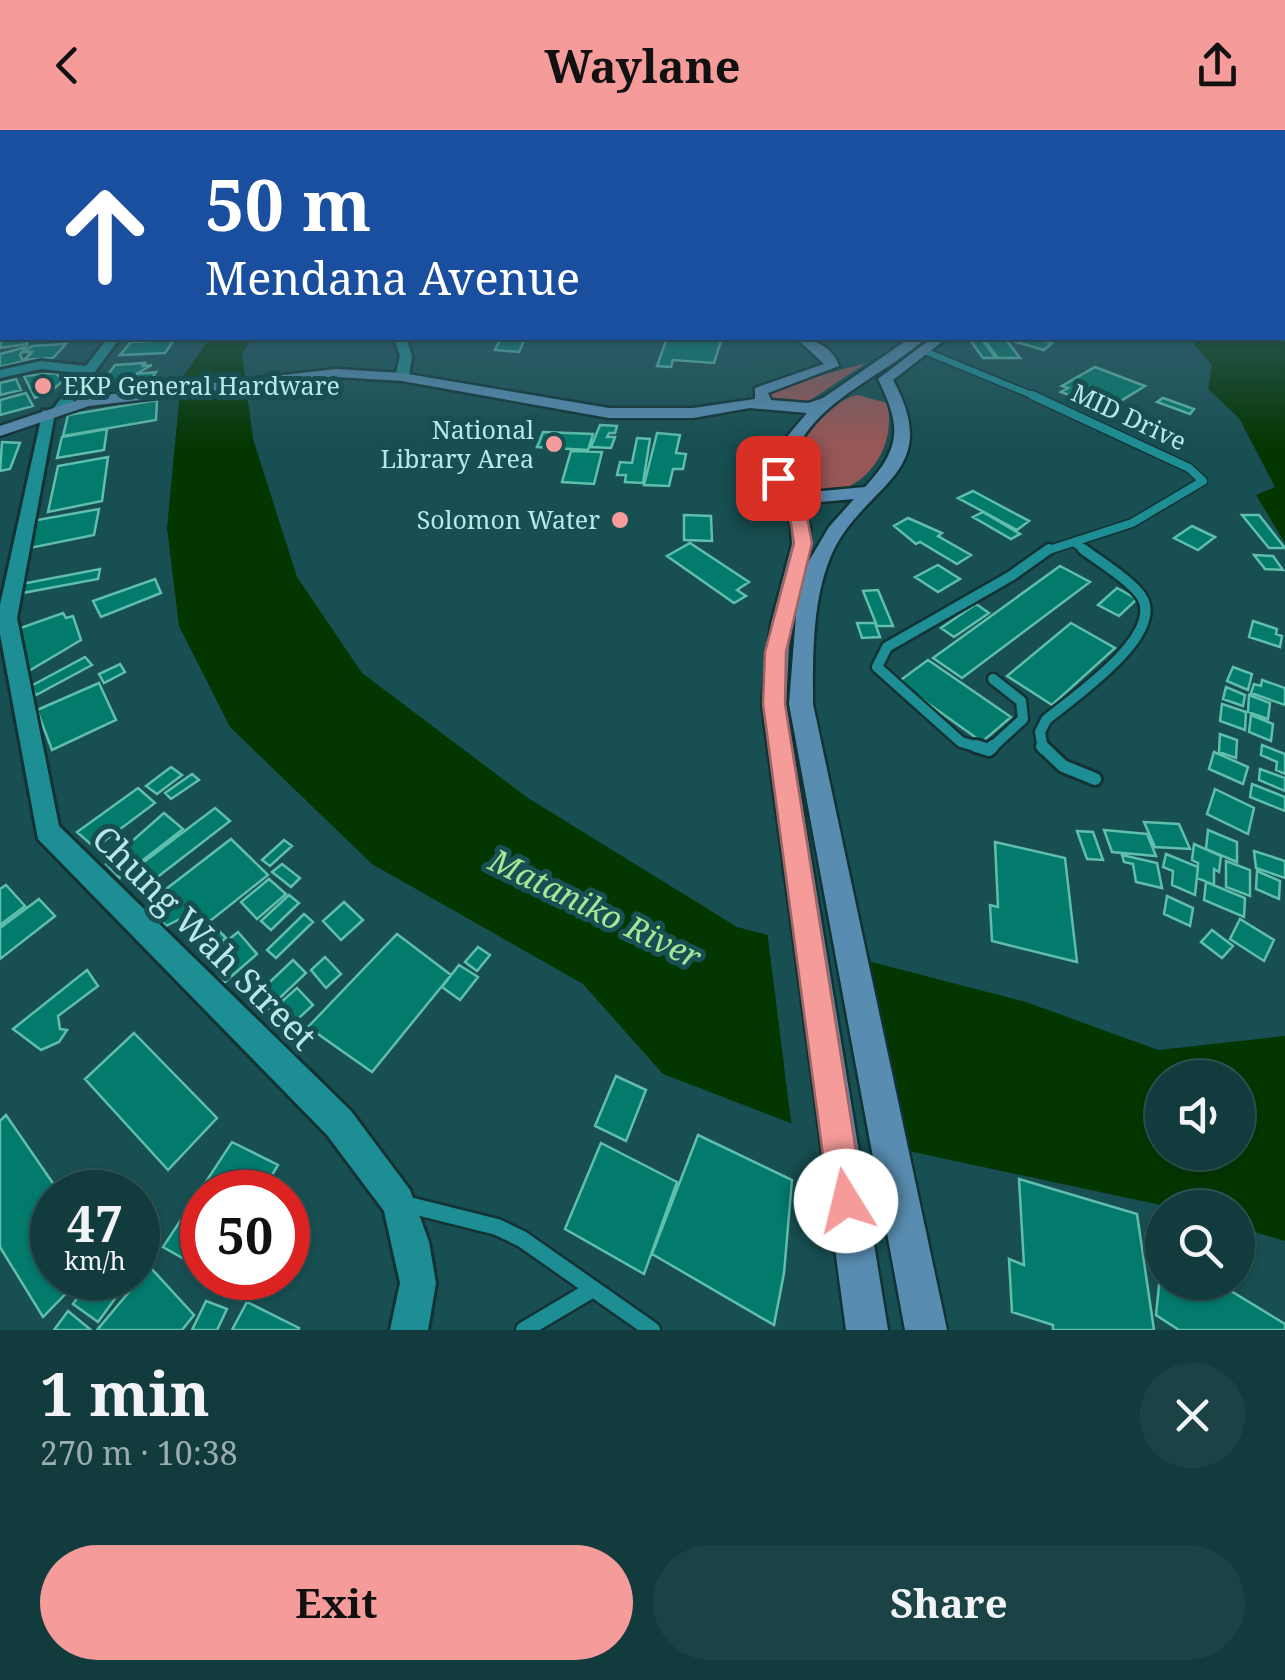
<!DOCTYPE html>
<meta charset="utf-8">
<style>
:root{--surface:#123b3e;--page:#1b4245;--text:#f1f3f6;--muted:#9cadb0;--line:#315558;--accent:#f59b9a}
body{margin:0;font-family:"Noto Serif",serif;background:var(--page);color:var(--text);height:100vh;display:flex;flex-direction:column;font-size:38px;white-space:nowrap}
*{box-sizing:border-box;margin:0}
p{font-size:32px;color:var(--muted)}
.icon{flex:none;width:55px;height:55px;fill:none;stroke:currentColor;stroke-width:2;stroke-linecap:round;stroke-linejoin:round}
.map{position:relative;height:1200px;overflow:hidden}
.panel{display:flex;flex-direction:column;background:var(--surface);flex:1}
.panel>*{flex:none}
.banner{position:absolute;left:0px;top:0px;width:1285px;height:210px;box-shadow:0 2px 8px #0004,0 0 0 2px var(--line);background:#1a4fa0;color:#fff;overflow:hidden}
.fabs{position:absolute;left:1145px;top:930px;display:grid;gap:20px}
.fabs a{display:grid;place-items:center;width:110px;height:110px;border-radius:50%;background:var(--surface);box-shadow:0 2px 8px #0004,0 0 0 2px var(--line);font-size:50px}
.speed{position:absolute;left:30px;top:1040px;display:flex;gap:20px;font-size:50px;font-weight:700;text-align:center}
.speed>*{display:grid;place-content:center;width:130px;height:130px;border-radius:50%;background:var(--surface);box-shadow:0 2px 8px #0004,0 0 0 2px var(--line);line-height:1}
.speed small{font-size:25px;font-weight:400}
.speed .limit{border:15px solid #d22;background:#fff;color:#111}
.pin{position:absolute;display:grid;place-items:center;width:85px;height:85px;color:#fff;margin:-42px;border-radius:20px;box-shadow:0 5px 15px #0006}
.me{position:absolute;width:110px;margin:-55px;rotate:351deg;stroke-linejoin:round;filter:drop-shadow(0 0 8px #0008)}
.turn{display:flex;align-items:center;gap:35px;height:210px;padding:0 40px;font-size:45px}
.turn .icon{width:130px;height:130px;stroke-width:2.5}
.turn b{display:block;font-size:70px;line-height:85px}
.round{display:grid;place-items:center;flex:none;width:105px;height:105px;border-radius:52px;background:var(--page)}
.summary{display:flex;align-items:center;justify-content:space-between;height:170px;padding:0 40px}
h1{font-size:60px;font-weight:700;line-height:75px}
.action{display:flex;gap:20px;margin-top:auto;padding:20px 40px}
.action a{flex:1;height:115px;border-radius:60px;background:var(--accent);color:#111;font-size:40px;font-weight:700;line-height:115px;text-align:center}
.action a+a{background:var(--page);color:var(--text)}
header{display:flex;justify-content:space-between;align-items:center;height:130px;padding:0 40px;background:var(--accent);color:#111;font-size:45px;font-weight:700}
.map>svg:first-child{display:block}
</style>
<header><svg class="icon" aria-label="back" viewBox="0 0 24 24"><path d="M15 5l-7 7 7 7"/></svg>Waylane<svg class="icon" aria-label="share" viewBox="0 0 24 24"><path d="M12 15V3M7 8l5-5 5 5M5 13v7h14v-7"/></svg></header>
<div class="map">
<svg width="1285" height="1200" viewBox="0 0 1285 1200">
<rect width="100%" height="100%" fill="#184f52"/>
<path fill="#975757" d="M 866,233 L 803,275 L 797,277 L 767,269 L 768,261 L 779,257 Z
M 858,265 L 887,273 C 900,327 849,381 795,357 C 779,325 828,270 858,265 Z"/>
<path fill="#043600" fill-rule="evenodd" d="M 1282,148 L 1285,148 L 1285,413 L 1256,365 L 1275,357 L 1239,288 L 1208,259 L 1212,235 L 1194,214 L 1202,208 L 1282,208 Z
M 210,208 L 252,208 L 242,224 L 253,309 L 297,447 L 362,543 L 528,668 L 737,797 L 1026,872 L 1158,920 L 1285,906 L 1285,1111 L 1238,1097 L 1238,1078 L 1170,1077 L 806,999 L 663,944 L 583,854 L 372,734 L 230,597 L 179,496 L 167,398 L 179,272 L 184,245 ZM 1162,948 L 1238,948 L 1238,1022 L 1162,1022 Z"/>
<path fill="#184f52" d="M 767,800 L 865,825 L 906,1025 L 792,999 Z"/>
<path fill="#027a6c" stroke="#60bead" stroke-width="2.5" d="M 2,206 L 2,208 L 29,208 L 27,214 L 0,218 Z
M 667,208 L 722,208 L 714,233 L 673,230 L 671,237 L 657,236 Z
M 1033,208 L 1052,213 L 1044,220 L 1006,209 Z
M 174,210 L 165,223 L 120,225 L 131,212 Z
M 500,210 L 524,211 L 519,222 L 495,220 Z
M 970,210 L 982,210 L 996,228 L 983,228 Z
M 985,211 L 1007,211 L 1020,228 L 998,228 Z
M 66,214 L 53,228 L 24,230 L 32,222 L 25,222 L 32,216 Z
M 26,217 L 20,225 L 23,231 L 0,237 L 0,224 Z
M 145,233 L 143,236 L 152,235 L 136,244 L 156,242 L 151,250 L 101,254 L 115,235 Z
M 1095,237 L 1145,256 L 1106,280 L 1061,262 L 1068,258 L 1062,256 Z
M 55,243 L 64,250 L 50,262 L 35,268 L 24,246 Z
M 16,249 L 21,260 L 0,265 L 0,253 Z
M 26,263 L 33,276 L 0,285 L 0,270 Z
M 1163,268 L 1194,279 L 1190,284 L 1157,272 Z
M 157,270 L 156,290 L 63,306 L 68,285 Z
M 600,295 L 617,296 L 615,303 L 609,303 L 607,307 L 615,307 L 611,318 L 591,317 Z
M 107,299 L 104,320 L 57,328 L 62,307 Z
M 543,302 L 593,304 L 588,320 L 537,317 Z
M 657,303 L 680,305 L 676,323 L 686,324 L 683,339 L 673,339 L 669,356 L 644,355 Z
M 637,308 L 650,309 L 643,353 L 625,352 L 626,345 L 617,345 L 620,332 L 632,333 Z
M 2,312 L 20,313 L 10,339 L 0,341 Z
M 571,321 L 602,322 L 594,354 L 562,352 Z
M 108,327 L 102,371 L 48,382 L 58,336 Z
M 973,361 L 1029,391 L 1017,400 L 958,368 Z
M 99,379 L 94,405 L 30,418 L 37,390 Z
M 983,382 L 1020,404 L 1011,409 L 973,387 Z
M 684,385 L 711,386 L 712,411 L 684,410 Z
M 1242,385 L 1259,385 L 1285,418 L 1269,418 Z
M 908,388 L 942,403 L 938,406 L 971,425 L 957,434 L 920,412 L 916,414 L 894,396 Z
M 1192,396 L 1215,407 L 1198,420 L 1174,408 Z
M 690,413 L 749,452 L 737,460 L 746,466 L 734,473 L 667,426 Z
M 1254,425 L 1273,426 L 1283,440 L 1265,439 Z
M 938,435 L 960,449 L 938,462 L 915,447 Z
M 1060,436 L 1090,452 L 962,548 L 933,528 Z
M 100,439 L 98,449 L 17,464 L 21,454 Z
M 155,449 L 161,463 L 101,487 L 93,471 Z
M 1117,458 L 1137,469 L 1119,486 L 1098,475 Z
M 878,460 L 893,496 L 877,496 L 863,461 Z
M 976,474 L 989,483 L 954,507 L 941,498 Z
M 63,483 L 66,488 L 73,486 L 81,510 L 22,545 L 12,501 Z
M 1253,491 L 1277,499 L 1276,504 L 1282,506 L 1280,517 L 1249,507 Z
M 857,493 L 875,493 L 880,507 L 862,508 Z
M 1071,493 L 1115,518 L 1052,575 L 1007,546 Z
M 85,527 L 92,535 L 36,565 L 31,556 Z
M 928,530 L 1011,587 L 982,612 L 898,552 Z
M 120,534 L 125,542 L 104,553 L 99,544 Z
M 1233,537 L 1252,544 L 1248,560 L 1227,551 Z
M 1262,550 L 1285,558 L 1285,575 L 1251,563 L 1254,554 L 1261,556 Z
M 99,553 L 116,590 L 52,620 L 37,580 Z
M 1226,557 L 1245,565 L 1243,576 L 1223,569 Z
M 1249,565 L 1270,573 L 1268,589 L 1248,582 Z
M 1222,574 L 1246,582 L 1245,600 L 1220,591 Z
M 1251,585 L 1273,594 L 1271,611 L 1249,602 Z
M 1220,604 L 1237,610 L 1236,628 L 1219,622 Z
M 1262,615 L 1285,624 L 1285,644 L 1276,640 L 1277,632 L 1261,625 Z
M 1214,622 L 1248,637 L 1243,654 L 1209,639 Z
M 171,637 L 182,645 L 157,664 L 146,656 Z
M 1260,639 L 1285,648 L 1285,661 L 1259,650 Z
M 192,644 L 199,650 L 171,669 L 165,663 Z
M 1252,654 L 1285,667 L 1285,681 L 1250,667 Z
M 138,658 L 155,673 L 95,718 L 77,702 Z
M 1215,659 L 1254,678 L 1248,704 L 1207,684 Z
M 215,678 L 230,691 L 138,762 L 124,747 Z
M 164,683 L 183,699 L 120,748 L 106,734 Z
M 1144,692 L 1179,694 L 1190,719 L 1155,717 Z
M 1104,700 L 1147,704 L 1156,726 L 1112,722 Z
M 1208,700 L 1237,712 L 1237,732 L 1206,719 Z
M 1077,701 L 1093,702 L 1103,730 L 1087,729 Z
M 231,709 L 268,745 L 196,802 L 182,788 L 166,796 L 148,773 Z
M 284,710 L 292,716 L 270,736 L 262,730 Z
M 995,712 L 1065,728 L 1077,832 L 992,811 L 990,775 L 998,777 Z
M 1194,714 L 1221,726 L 1219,742 L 1214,739 L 1214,755 L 1197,748 L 1198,733 L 1192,730 Z
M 1254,721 L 1285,731 L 1285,748 L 1256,738 Z
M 1166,724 L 1198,737 L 1195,765 L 1172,755 L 1173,741 L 1163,737 Z
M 1122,725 L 1157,733 L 1162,758 L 1136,752 L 1133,734 L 1124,732 Z
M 1226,731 L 1250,740 L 1250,766 L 1226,757 Z
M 282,734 L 300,748 L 291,757 L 272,742 Z
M 1257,741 L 1280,751 L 1279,769 L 1256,759 Z
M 269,749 L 286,764 L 257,789 L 241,772 Z
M 1206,752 L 1245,768 L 1244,787 L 1204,770 Z
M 6,755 L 25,776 L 0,795 L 0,759 Z
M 289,765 L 299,773 L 271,800 L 261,791 Z
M 1167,766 L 1193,778 L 1190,796 L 1164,784 Z
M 39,769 L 55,786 L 0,829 L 0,798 Z
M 344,772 L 363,790 L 341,810 L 323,791 Z
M 304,784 L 313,792 L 276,828 L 267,820 Z
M 1240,789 L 1274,810 L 1264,831 L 1230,809 Z
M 211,793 L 226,808 L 210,821 L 195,806 Z
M 1212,800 L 1233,816 L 1222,828 L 1201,812 Z
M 238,802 L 257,824 L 225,852 L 205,829 Z
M 397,804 L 451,845 L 372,942 L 308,897 Z
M 478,817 L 490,825 L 477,841 L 465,832 Z
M 325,827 L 341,844 L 326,858 L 311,840 Z
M 293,830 L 306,843 L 267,880 L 254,867 Z
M 459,835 L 478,847 L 460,870 L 442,857 Z
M 87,840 L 98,856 L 58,886 L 60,899 L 67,900 L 59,912 L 41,920 L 13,899 Z
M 297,858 L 313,875 L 287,899 L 271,881 Z
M 134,903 L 217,988 L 168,1040 L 85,949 Z
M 616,946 L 646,960 L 626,1011 L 595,996 Z
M 6,985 L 59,1062 L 52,1062 L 52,1148 L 81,1148 L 43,1187 L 0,1117 L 0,991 Z
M 698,1005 L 792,1050 L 784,1143 L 774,1195 L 652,1124 Z
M 232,1012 L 278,1035 L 262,1062 L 202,1062 L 202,1139 L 163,1117 Z
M 601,1013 L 677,1052 L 644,1144 L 565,1099 Z
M 1019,1049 L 1137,1084 L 1154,1200 L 1053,1200 L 1053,1195 L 1012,1182 L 1009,1129 L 1024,1135 Z
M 1162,1126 L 1162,1152 L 1216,1152 L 1285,1194 L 1285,1200 L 1179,1200 L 1156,1185 Z
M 150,1137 L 194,1185 L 182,1200 L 97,1200 Z
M 92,1148 L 130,1148 L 98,1192 L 73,1174 Z
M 206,1171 L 227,1179 L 217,1200 L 192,1200 Z
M 247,1172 L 299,1198 L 298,1200 L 232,1200 Z
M 68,1181 L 91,1200 L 54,1200 Z"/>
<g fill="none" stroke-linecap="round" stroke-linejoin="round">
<defs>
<path id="lane-far4" d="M 922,220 L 1039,268"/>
<path id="lane-far3" d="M 1032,265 L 1189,338 L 1203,351 L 1132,393 L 1046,421
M 1074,412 L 1086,421"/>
<path id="lane-far2" d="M 985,619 L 961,612 L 877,537 L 887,517 L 1011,446 L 1049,419
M 990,619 L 1023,589 L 1021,571 L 993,549
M 1043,619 L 1040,602 L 1046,590 C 1069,570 1174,501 1138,462 C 1123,445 1100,432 1083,419"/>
<path id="lane-far1" d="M 976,616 L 989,620 L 993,616
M 1042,616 L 1063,636 L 1095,649"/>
<path id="lane" d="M 405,1074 L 497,1097 L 522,1109 L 652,1200
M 524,1200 L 593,1159"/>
<path id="street" d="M 0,186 L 2,187 L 2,193 L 0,194 Z
M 108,208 L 120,208 L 65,282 L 53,279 L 80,243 L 41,239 L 0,248 L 0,240 L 41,231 L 86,236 Z
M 394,208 L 406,208 L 412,226 L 409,247 L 402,251 L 395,247 L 400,226 Z
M 43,280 L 55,283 L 17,488 L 59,696 L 351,981 L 410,1060 L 429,1112 L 436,1153 L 428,1200 L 390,1200 L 400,1153 L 384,1081 L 327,1005 L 38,709 L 0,504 L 0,475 Z"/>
<path id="secondary" d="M 796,208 C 813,208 834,218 839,236 L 768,263 L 771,270 L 808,273 L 823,268 L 910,208 L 926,208 C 879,251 799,275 788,347 L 811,362 L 865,357 C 902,318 901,295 878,249 L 932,208 L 947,208 L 893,250 C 946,347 861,353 830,428 C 812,473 813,526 813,574 L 947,1200 L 905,1200 L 789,574 L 797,473 L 789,516 L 786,574 L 888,1200 L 846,1200 L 762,574 L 771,494 L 792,414 L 791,396 L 769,352 L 773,330 L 785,309 L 807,283 L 750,278 L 693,288 L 609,288 L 402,251 L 336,247 L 89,276 L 0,306 L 0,296 L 87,267 L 336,239 L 402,243 L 609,278 L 693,278 L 755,269 L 755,258 L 824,234 ZM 790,364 L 808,373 L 854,369 L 829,397 L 809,431 L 810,396 Z"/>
</defs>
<use href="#lane-far4" stroke="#123234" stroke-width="9"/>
<use href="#lane-far3" stroke="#123234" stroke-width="11"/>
<use href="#lane-far2" stroke="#123234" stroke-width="15"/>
<use href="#lane-far1" stroke="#123234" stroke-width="18"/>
<use href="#lane" stroke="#123234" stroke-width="21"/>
<use href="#street" stroke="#123234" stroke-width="6"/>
<use href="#secondary" stroke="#123234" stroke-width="5"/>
<use href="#lane-far4" stroke="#1d8e94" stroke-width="6"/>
<use href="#lane-far3" stroke="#1d8e94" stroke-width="8"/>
<use href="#lane-far2" stroke="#1d8e94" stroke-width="10"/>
<use href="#lane-far1" stroke="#1d8e94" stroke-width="12"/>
<use href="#lane" stroke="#1d8e94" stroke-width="16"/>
<use href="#street" fill="#1d8e94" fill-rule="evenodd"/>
<use href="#secondary" fill="#588cb0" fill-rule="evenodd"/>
</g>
<linearGradient id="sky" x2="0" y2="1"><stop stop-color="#0d2b2d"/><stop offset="0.47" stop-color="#376371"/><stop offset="1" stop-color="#376371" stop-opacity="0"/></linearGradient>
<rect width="1285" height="316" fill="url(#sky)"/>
<path fill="#f59b9a" stroke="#9f6564" stroke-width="2.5" d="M 778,343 L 786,348 L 787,362 L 807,387 L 812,413 L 786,522 L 785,574 L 864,1071 L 859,1083 L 846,1088 L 834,1083 L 829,1071 L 763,574 L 765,522 L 794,413 L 790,388 L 771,363 L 770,348 Z"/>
<g fill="#f59b9a" stroke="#184f52" stroke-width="4">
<circle cx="43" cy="256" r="10"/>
<circle cx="554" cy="314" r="10"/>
<circle cx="620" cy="390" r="10"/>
</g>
<g text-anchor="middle" stroke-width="10" stroke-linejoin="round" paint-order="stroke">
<g font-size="25" fill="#bae7ea" stroke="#184f52" text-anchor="end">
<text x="63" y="265" text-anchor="start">EKP General Hardware</text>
<text x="534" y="309">National<tspan x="534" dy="29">Library Area</tspan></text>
<text x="600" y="399">Solomon Water</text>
</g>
<g font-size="25" fill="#bae7ea" stroke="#184f52">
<text transform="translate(1129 287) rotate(25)" y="9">MID Drive</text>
</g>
<g font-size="32" font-style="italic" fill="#a3e896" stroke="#184f52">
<text transform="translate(595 779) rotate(26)" y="11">Mataniko River</text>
</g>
<g font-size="35" fill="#bae7ea" stroke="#184f52">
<text transform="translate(204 808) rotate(45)" y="12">Chung Wah Street</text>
</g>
</g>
</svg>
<div class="fabs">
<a><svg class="icon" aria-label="sound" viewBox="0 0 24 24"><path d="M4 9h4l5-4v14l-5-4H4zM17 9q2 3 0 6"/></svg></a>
<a><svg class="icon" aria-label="search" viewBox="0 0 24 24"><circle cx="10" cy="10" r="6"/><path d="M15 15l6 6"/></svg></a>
</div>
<div class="speed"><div>47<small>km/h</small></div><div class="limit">50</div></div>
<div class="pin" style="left:778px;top:348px;background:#d93025"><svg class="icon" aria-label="arrive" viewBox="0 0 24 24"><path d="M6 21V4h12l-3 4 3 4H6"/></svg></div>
<svg class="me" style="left:846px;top:1071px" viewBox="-20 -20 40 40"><circle r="19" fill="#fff"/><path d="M0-13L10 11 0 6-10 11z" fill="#f59b9a"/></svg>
<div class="banner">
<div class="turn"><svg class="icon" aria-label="ahead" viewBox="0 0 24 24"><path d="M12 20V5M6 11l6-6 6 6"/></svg><div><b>50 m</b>Mendana Avenue</div></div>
</div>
</div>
<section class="panel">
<div class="summary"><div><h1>1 min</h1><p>270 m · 10:38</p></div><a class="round"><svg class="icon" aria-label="close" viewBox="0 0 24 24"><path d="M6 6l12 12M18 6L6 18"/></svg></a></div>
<div class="action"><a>Exit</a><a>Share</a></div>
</section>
